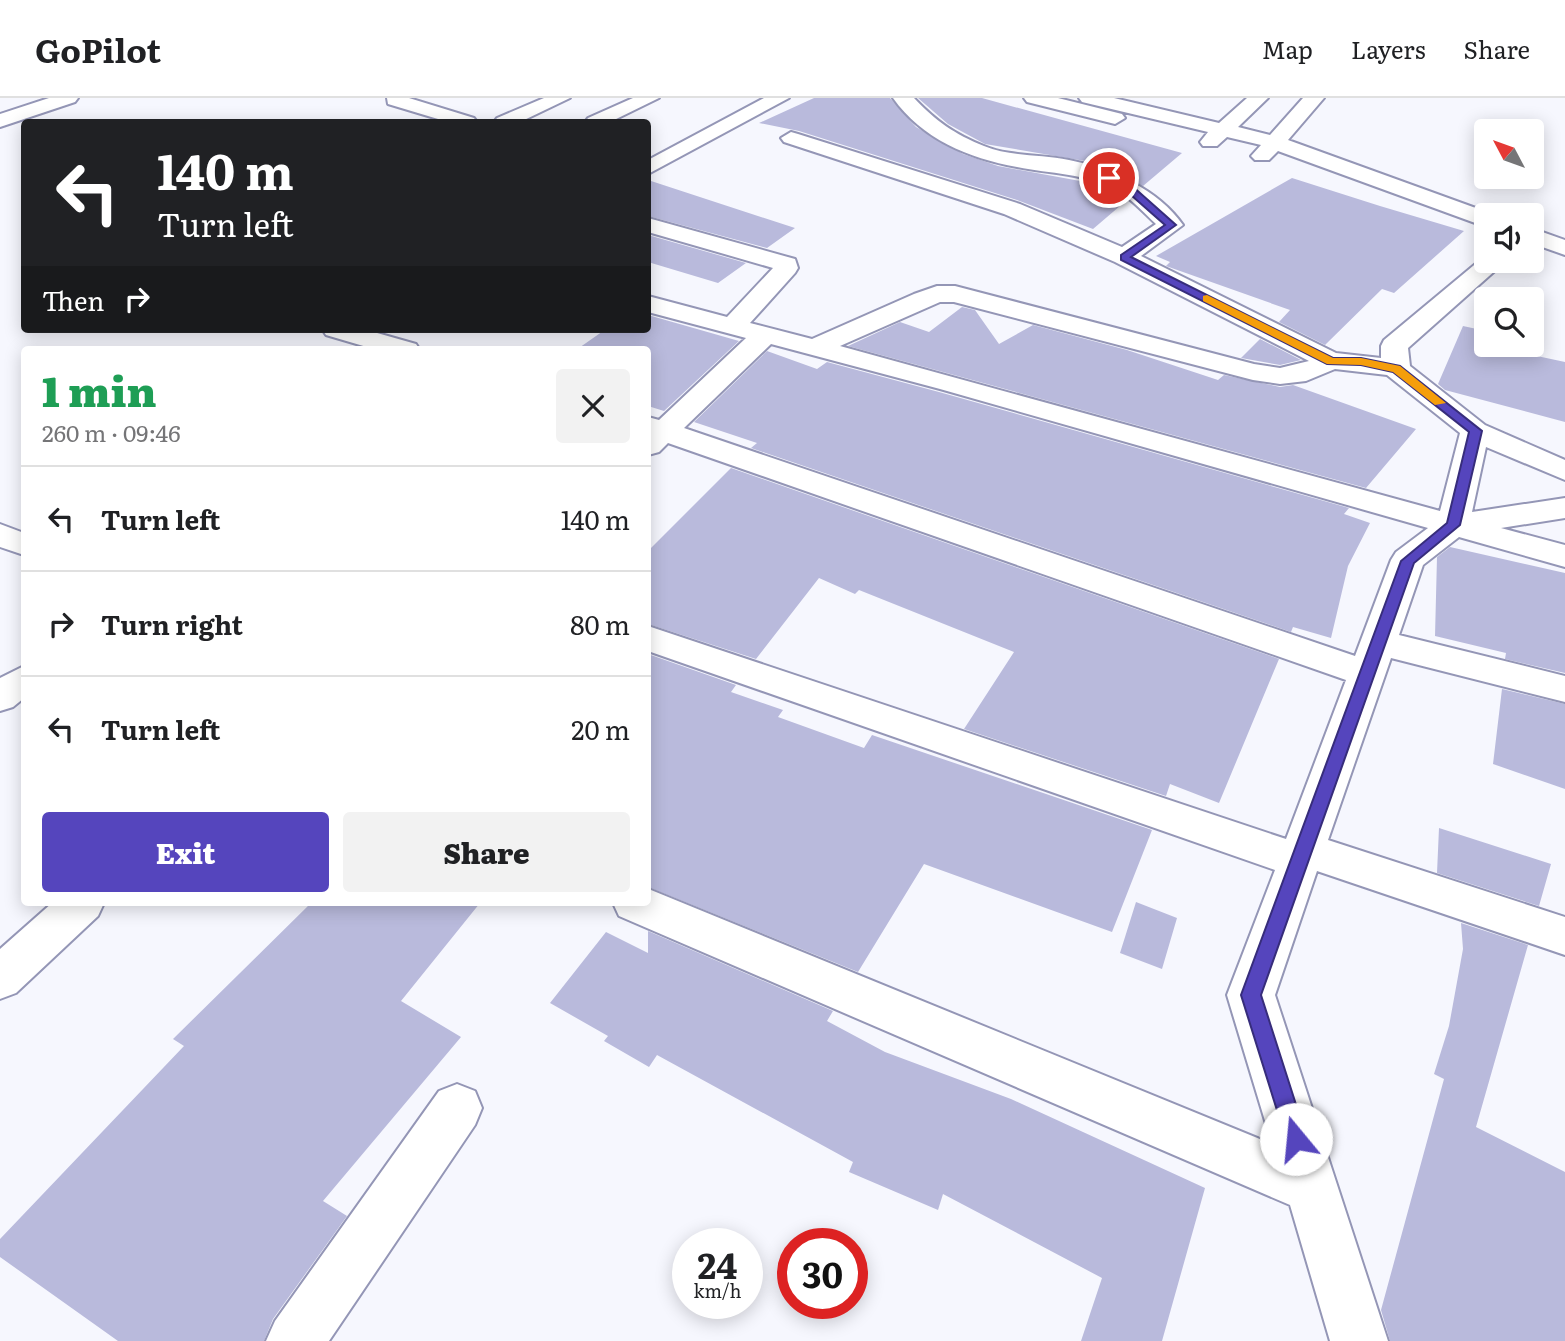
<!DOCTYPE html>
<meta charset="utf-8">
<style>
:root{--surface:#fff;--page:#f2f2f2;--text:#202124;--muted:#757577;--line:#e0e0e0;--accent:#5545bd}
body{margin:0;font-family:Literata,serif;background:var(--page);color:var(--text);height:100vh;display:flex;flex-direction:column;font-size:26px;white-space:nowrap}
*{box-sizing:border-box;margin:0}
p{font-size:23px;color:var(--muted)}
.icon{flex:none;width:38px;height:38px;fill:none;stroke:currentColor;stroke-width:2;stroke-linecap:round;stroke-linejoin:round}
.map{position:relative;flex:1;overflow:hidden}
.side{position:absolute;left:21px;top:248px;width:630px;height:560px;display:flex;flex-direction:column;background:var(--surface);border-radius:7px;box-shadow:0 4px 18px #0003}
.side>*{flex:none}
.banner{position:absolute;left:21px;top:21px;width:630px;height:214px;border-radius:7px;box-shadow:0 4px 18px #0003;background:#202124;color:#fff;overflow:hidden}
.needle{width:46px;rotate:311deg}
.tools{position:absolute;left:1474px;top:21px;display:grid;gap:14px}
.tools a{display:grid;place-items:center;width:70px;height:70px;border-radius:7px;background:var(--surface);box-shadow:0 4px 18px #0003;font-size:35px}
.speed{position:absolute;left:672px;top:1130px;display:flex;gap:14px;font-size:35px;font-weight:700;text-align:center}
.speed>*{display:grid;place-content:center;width:91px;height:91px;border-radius:50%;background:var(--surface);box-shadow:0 4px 18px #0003;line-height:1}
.speed small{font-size:18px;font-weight:400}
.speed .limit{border:10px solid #d22;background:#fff;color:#111}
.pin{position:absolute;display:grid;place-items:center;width:60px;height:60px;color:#fff;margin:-30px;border:4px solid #fff;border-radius:50%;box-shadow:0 2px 7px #0007}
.me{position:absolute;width:77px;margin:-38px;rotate:343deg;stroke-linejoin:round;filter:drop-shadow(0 0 5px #0008)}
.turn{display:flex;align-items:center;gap:24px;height:147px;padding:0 21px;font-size:32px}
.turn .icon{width:91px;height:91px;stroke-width:2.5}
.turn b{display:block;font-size:49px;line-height:60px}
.then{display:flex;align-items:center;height:66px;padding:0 21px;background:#0003;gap:14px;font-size:26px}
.round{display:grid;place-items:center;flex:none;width:74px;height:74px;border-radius:7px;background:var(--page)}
.overview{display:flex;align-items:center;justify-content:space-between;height:119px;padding:0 21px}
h1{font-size:42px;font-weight:800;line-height:52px;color:#1e9e55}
.action{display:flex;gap:14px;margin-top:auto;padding:14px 21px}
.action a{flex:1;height:80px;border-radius:7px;background:var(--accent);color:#fff;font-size:28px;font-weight:800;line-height:80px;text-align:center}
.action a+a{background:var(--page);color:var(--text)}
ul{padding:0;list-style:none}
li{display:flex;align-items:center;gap:21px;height:105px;padding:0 21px;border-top:2px solid var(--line)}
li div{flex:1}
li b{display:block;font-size:26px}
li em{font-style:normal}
header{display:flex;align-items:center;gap:42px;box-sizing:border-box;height:98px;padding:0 35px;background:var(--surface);border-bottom:2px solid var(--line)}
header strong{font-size:33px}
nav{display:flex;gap:38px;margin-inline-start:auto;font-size:24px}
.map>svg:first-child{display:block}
</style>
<header>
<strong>GoPilot</strong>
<nav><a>Map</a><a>Layers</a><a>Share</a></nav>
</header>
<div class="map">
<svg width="1565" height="1243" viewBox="0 0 1565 1243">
<rect width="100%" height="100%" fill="#f6f7fe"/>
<path fill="#b9badc" d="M 814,0 L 890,0 L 916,29 L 963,56 L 998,68 L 1091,85 L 1127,102 L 1093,131 L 1017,102 L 799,33 L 759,25 Z
M 918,0 L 982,0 L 1182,55 L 1143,88 L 1085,63 L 985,46 L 948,26 Z
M 1292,80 L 1380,108 L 1464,133 L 1394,195 L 1382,191 L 1325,247 L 1279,224 L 1290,212 L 1166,168 L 1170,164 L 1156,158 Z
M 648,82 L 795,130 L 767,150 L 648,118 Z
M 648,137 L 746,165 L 718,185 L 648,164 Z
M 962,209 L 975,212 L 999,246 L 1033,227 L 1127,252 L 1218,282 L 1224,277 L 1280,289 L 1293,287 L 1416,331 L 1366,390 L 848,248 L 900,224 L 929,234 Z
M 648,217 L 739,243 L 664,313 L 648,308 L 648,252 L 576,252 L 606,231 L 648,231 Z
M 1463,228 L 1486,233 L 1486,247 L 1531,245 L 1540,247 L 1537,258 L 1565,264 L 1565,324 L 1445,292 L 1438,286 Z
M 1260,241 L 1301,262 L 1280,267 L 1241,260 Z
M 767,253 L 817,271 L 827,264 L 939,294 L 1349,410 L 1344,416 L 1370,425 L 1348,468 L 1331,540 L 1293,529 L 1291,534 L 751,350 L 757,345 L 694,324 Z
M 731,370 L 1279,561 L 1219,705 L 1170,686 L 1166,698 L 964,631 L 1014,554 L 859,492 L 855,496 L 819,480 L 756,561 L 648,526 L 648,453 Z
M 1450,449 L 1565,475 L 1565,575 L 1505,561 L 1506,555 L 1435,538 L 1437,459 Z
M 648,556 L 736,587 L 731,594 L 783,612 L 778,619 L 864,650 L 872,637 L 1152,732 L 1112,834 L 924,766 L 858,874 L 648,789 Z
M 1502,591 L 1565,606 L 1565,691 L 1493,666 Z
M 1439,730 L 1551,766 L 1539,808 L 1437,775 Z
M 1136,804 L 1177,820 L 1162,871 L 1120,855 Z
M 311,805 L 480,805 L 401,903 L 461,939 L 323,1103 L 347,1118 L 273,1221 L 264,1243 L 118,1243 L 0,1159 L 0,1141 L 184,948 L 173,941 Z
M 1461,825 L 1528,847 L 1476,1029 L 1565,1074 L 1565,1243 L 1390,1243 L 1381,1212 L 1444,981 L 1434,976 L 1449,928 L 1463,851 Z
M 648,833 L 833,913 L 827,923 L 885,954 L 1011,1001 L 1205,1090 L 1162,1243 L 1081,1243 L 1102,1180 L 943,1096 L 938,1112 L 849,1074 L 853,1064 L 657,957 L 649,969 L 604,943 L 608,938 L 550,905 L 606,834 L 648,855 Z"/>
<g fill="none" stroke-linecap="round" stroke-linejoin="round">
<defs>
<path id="minor" d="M 49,0 L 78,0 L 75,4 L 0,29 L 0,16 Z
M 387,0 L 409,0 L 474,20 L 477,24 L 448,24 L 388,6 Z
M 544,0 L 570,0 L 520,24 L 494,24 L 497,20 Z
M 633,0 L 659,0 L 610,24 L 585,24 L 588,20 Z
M 764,0 L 789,0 L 648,76 L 648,62 Z
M 893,0 L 914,0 C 936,23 954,36 984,48 C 1011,59 1040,56 1069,62 C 1110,70 1158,91 1183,127 L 1141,158 L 1336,255 L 1381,260 L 1381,248 L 1384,242 L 1485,158 L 1486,163 L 1506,163 L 1408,250 L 1410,268 L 1485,327 L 1565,362 L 1565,382 L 1486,349 L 1472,414 L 1565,400 L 1565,420 L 1501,430 L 1565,447 L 1565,469 L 1459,439 L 1423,467 L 1399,537 L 1565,578 L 1565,604 L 1391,560 L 1328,742 L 1565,819 L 1565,857 L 1317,773 L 1275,897 L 1388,1243 L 1330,1243 L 1290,1107 L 619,818 L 613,805 L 648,805 L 648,791 L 651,792 L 1272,1046 L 1227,897 L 1275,772 L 648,553 L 648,528 L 1286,741 L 1346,582 L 668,345 L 659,354 L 648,357 L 648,319 L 659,322 L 746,240 L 648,214 L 648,198 L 727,219 L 773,170 L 648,134 L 648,120 L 795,161 L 798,170 L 795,175 L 750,225 L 812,241 L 914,196 L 937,188 L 955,188 L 1254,266 L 1280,270 L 1309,263 L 1115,164 L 1004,116 L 784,44 L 781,40 L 791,34 L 798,36 L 1020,106 L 1122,149 L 1156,126 C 1144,115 1130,99 1116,92 C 1084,75 1051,76 1017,69 C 968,60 922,41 893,0 ZM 940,204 L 954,204 L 1253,282 L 1280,286 L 1306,283 L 1335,271 L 1387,277 L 1460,335 L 1440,413 L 840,248 ZM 771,246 L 940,291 L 1428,430 L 1396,454 L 1391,462 L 1355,558 L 684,330 Z
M 1024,0 L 1058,0 L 1122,16 L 1125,20 L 1115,26 L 1027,4 Z
M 1079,0 L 1114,0 L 1219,25 L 1247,0 L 1268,0 L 1238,29 L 1270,37 L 1303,0 L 1324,0 L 1288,42 L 1495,117 L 1486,117 L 1486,128 L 1478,126 L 1278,53 L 1269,62 L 1255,62 L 1251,58 L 1261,47 L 1227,39 L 1217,48 L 1203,48 L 1200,44 L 1208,34 L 1082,4 Z
M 1531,130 L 1565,142 L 1565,157 L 1531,145 Z
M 322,231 L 363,231 L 416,246 L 420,252 L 377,252 L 326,237 Z
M 0,426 L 24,435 L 24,457 L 0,449 Z
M 24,568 L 24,600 L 13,609 L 0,613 L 0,580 Z
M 52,805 L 104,805 L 98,818 L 16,895 L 0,901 L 0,851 Z
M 457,986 L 475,993 L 482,1010 L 475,1027 L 329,1243 L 266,1243 L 275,1223 L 439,993 Z"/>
</defs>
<use href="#minor" stroke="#9496b6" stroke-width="4"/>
<use href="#minor" fill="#fff" fill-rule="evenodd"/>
</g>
<path fill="#5545bd" stroke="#372d7b" stroke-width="2" d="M 1109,78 L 1130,86 L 1176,127 L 1131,159 L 1333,260 L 1361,260 L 1400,268 L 1482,333 L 1460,427 L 1414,465 L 1261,897 L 1307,1041 L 1304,1049 L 1296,1052 L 1289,1049 L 1286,1041 L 1241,897 L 1401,463 L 1447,425 L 1469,334 L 1393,274 L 1361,267 L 1327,266 L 1121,162 L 1121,157 L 1165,127 L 1123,90 L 1106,82 Z"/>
<path fill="#f59e0b" d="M 1207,197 L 1333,260 L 1361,260 L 1400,268 L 1446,305 L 1435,307 L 1393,274 L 1361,267 L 1327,266 L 1203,203 L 1203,198 Z"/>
</svg>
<div class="tools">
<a><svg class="needle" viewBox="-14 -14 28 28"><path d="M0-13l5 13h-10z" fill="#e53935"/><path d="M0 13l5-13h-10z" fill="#757577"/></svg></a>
<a><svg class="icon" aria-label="sound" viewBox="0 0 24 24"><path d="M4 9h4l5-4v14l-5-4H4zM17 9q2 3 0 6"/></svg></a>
<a><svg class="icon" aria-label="search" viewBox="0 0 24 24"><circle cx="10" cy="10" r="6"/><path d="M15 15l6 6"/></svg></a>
</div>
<div class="speed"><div>24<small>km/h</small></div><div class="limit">30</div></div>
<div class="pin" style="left:1109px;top:80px;background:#d93025"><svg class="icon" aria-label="arrive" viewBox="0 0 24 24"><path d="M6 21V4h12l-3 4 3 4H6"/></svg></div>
<svg class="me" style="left:1296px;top:1041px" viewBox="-20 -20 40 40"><circle r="19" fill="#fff"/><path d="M0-13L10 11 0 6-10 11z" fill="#5545bd"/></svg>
<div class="banner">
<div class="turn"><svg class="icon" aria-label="left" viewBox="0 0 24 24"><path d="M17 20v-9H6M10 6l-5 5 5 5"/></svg><div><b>140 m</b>Turn left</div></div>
<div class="then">Then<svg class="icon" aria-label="right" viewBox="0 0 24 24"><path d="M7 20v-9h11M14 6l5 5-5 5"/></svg></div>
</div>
<section class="side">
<div class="overview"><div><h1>1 min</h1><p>260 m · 09:46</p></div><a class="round"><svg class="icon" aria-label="close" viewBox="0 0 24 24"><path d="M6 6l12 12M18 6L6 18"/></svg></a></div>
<ul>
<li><svg class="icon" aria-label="left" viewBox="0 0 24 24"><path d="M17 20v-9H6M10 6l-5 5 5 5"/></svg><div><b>Turn left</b></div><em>140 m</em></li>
<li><svg class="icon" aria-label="right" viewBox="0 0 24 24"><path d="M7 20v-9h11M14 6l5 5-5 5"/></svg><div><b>Turn right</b></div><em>80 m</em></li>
<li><svg class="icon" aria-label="left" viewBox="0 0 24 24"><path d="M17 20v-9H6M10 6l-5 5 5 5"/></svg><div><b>Turn left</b></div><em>20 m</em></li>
</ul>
<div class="action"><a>Exit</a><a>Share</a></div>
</section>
</div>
